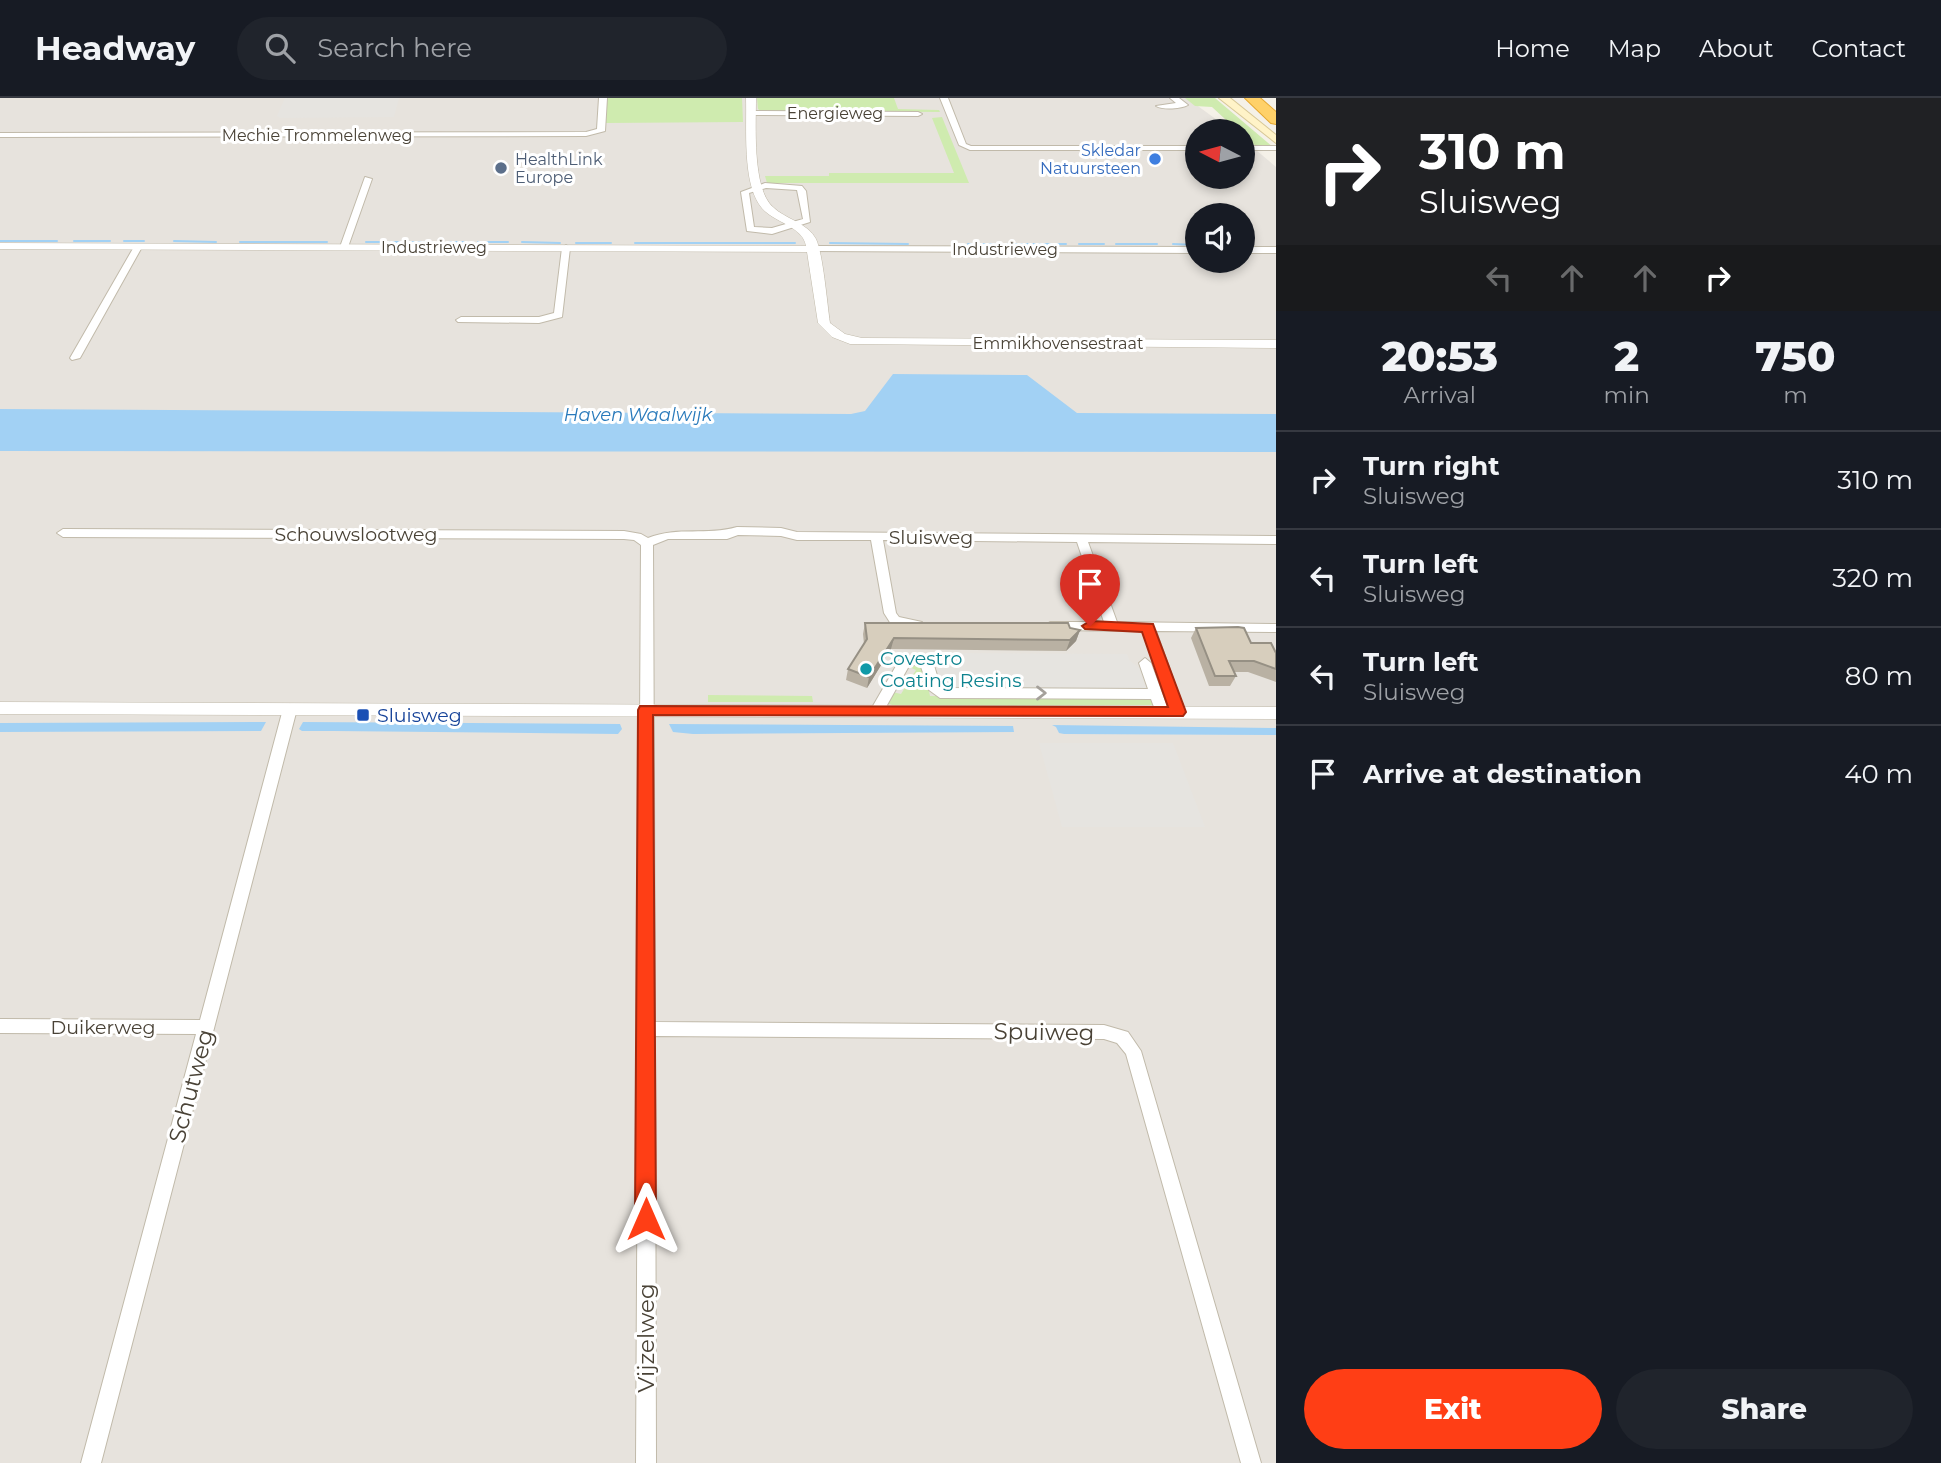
<!DOCTYPE html>
<style>
:root{--surface:#171b24;--page:#20242c;--text:#f1f3f6;--muted:#9ea1a6;--line:#363941;--accent:#ff3e15}
body{margin:0;font-family:Montserrat,sans-serif;background:var(--page);color:var(--text);height:100vh;display:flex;flex-direction:column;font-size:26px;white-space:nowrap}
*{box-sizing:border-box;margin:0}
p{font-size:23px;color:var(--muted)}
.icon{flex:none;width:38px;height:38px;fill:none;stroke:currentColor;stroke-width:2;stroke-linecap:round;stroke-linejoin:round}
.map{position:relative;flex:1;overflow:hidden}
.sheet{display:flex;flex-direction:column;background:var(--surface);width:665px}
.sheet>*{flex:none}
.hud{background:#202124;color:#fff;overflow:hidden}
.needle{width:46px;rotate:276deg}
.controls{position:absolute;left:1185px;top:21px;display:grid;gap:14px}
.controls a{display:grid;place-items:center;width:70px;height:70px;border-radius:50%;background:var(--surface);box-shadow:0 4px 10px #0003;font-size:35px}
.pin{position:absolute;display:grid;place-items:center;width:60px;height:60px;color:#fff;margin:-72px -30px;border-radius:50% 50% 50% 0;rotate:-45deg;box-shadow:0 0 7px #0007}
.pin .icon{rotate:45deg}
.me{position:absolute;width:77px;margin:-38px;rotate:0deg;stroke-linejoin:round;filter:drop-shadow(0 0 5px #0008)}
.turn{display:flex;align-items:center;gap:24px;height:147px;padding:0 28px;font-size:32px}
.turn .icon{width:91px;height:91px;stroke-width:2.5}
.turn b{display:block;font-size:49px;line-height:60px}
.lanes{display:flex;align-items:center;height:66px;padding:0 28px;background:#0003;justify-content:center;gap:35px;direction:ltr}
.lanes .off{opacity:.35}
.eta{display:flex;justify-content:space-evenly;align-items:center;height:119px;text-align:center}
.eta b{font-size:42px;font-weight:800;line-height:49px}
.primary-button{display:flex;gap:14px;margin-top:auto;padding:14px 28px}
.primary-button a{flex:1;height:80px;border-radius:42px;background:var(--accent);color:#fff;font-size:28px;font-weight:800;line-height:80px;text-align:center}
.primary-button a+a{background:var(--page);color:var(--text)}
ul{padding:0;list-style:none}
li{display:flex;align-items:center;gap:21px;height:98px;padding:0 28px;border-top:2px solid var(--line)}
li div{flex:1}
li b{display:block;font-size:26px}
li em{font-style:normal}
header{display:flex;align-items:center;gap:42px;box-sizing:border-box;height:98px;padding:0 35px;background:var(--surface);border-bottom:2px solid var(--line)}
header strong{font-size:33px}
nav{display:flex;gap:38px;margin-inline-start:auto;font-size:24px}
.search{width:490px;height:63px;background:var(--page);display:flex;align-items:center;gap:18px;box-sizing:border-box;padding:0 24px;border-radius:38px;color:var(--muted);font-size:26px}
main{display:flex;flex:1;min-height:0}
.map>svg:first-child{display:block}
</style>
<header>
<strong>Headway</strong>
<div class="search"><svg class="icon" aria-label="search" viewBox="0 0 24 24"><circle cx="10" cy="10" r="6"/><path d="M15 15l6 6"/></svg>Search here</div>
<nav><a>Home</a><a>Map</a><a>About</a><a>Contact</a></nav>
</header>
<main>
<div class="map">
<svg width="1276" height="1365" viewBox="0 0 1276 1365">
<rect width="100%" height="100%" fill="#f5f1e8"/>
<path fill="#e7e3dd" fill-rule="evenodd" d="M 0,0 L 1187,0 L 1232,33 L 1197,33 L 1197,79 L 1242,79 L 1243,41 L 1276,69 L 1276,1365 L 0,1365 ZM 1197,117 L 1242,117 L 1242,163 L 1197,163 Z"/>
<path fill="#cfebaf" d="M 607,0 L 742,0 L 743,24 L 606,25 Z
M 757,0 L 894,0 L 898,11 L 939,12 L 940,14 L 761,13 L 758,11 Z
M 1185,0 L 1215,0 L 1273,49 L 1257,49 L 1243,37 L 1242,33 L 1238,33 L 1212,9 L 1195,8 Z
M 942,19 L 969,85 L 767,85 L 765,78 L 829,78 L 829,75 L 954,75 L 932,20 Z
M 914,565 L 923,566 L 930,598 L 1150,600 L 1154,607 L 895,608 L 889,606 L 888,601 L 892,594 L 901,596 L 916,572 L 907,568 Z
M 708,597 L 812,598 L 813,604 L 708,604 Z"/>
<path fill="#e6e4e0" d="M 285,0 L 399,0 L 394,19 L 280,20 L 277,18 Z
M 932,555 L 1127,556 L 1129,562 L 1139,570 L 1147,593 L 940,592 Z
M 1039,645 L 1173,645 L 1205,729 L 1062,729 Z"/>
<path fill="#a2d1f4" d="M 893,276 L 1027,277 L 1077,315 L 1276,316 L 1276,354 L 0,353 L 0,311 L 851,316 L 865,313 Z
M 266,624 L 261,633 L 0,634 L 0,625 Z
M 303,624 L 620,626 L 622,631 L 618,636 L 334,633 L 302,633 L 299,631 Z
M 669,626 L 1013,628 L 1014,634 L 693,636 L 673,634 Z
M 1052,627 L 1276,630 L 1276,637 L 1064,636 L 1059,635 L 1056,629 Z"/>
<g fill="none" stroke-linecap="round" stroke-linejoin="round">
<path stroke="#a2d1f4" stroke-width="2" d="M 0,143 L 57,143
M 74,143 L 110,143
M 124,143 L 144,143
M 174,143 L 216,144
M 240,144 L 327,144
M 366,144 L 432,144
M 449,144 L 464,144
M 478,144 L 508,144
M 522,144 L 560,145
M 576,145 L 611,145
M 635,145 L 795,145
M 830,145 L 908,146
M 968,146 L 995,146
M 1007,146 L 1066,146
M 1079,146 L 1104,146
M 1116,146 L 1157,146
M 1173,146 L 1197,147"/>
<defs>
<path id="minor" d="M 599,0 L 607,0 L 605,33 L 586,38 L 0,39 L 0,35 L 586,34 L 597,31 Z
M 940,0 L 948,0 L 966,46 L 971,48 L 1197,48 L 1197,52 L 970,52 L 959,47 Z
M 1170,0 L 1179,0 L 1188,7 C 1181,11 1163,12 1156,8 L 1176,5 Z
M 752,13 L 918,14 L 922,16 L 918,18 L 749,17 L 749,13 Z
M 1242,48 L 1276,48 L 1276,52 L 1242,52 Z
M 365,79 L 372,81 L 348,149 L 341,151 L 340,149 Z
M 765,85 L 802,88 L 806,93 L 810,124 L 772,136 L 747,133 L 741,94 ZM 766,90 L 797,92 L 803,121 L 772,130 L 754,129 L 749,95 Z
M 135,147 L 142,149 L 80,260 L 72,262 L 70,260 Z
M 566,147 L 570,150 L 562,219 L 539,225 L 458,224 L 456,222 L 461,219 L 539,219 L 554,215 L 562,150 Z
M 814,148 L 1197,149 L 1197,155 L 811,153 L 810,151 Z
M 1242,149 L 1276,149 L 1276,155 L 1242,155 Z
M 737,429 L 781,430 L 797,434 L 1276,438 L 1276,446 L 1088,444 L 1117,524 L 1276,526 L 1276,534 L 1156,533 L 1185,614 L 1178,619 L 1171,614 L 1143,533 L 1050,532 L 1044,528 L 1050,524 L 1104,524 L 1077,444 L 883,442 L 896,515 L 899,519 L 922,524 L 924,527 L 922,530 L 918,531 L 891,526 L 884,515 L 871,442 L 797,442 L 781,438 L 738,437 L 727,441 L 668,441 L 653,447 L 655,924 L 1104,927 L 1128,934 L 1141,953 L 1261,1365 L 1241,1365 L 1126,956 L 1117,945 L 1104,941 L 655,938 L 656,1365 L 636,1365 L 641,447 L 634,442 L 624,441 L 63,439 L 57,435 L 63,431 L 624,433 L 641,436 L 648,440 C 678,428 707,438 737,429 Z
M 920,558 L 932,561 L 940,587 L 943,590 L 1148,591 L 1139,565 L 1145,560 L 1151,565 L 1169,614 L 1167,617 L 1157,617 L 1151,601 L 940,600 L 929,592 L 920,566 L 909,568 L 882,616 L 872,616 L 870,613 L 900,561 Z
M 290,606 L 297,611 L 101,1365 L 81,1365 L 196,936 L 0,935 L 0,921 L 200,922 L 283,611 Z"/>
<path id="tertiary" d="M 746,0 L 756,0 C 756,27 752,91 773,109 C 785,121 808,125 816,141 C 823,156 827,204 830,225 L 845,236 L 862,240 L 1276,242 L 1276,250 L 850,246 L 832,239 L 818,225 L 807,154 L 0,151 L 0,145 L 806,148 C 803,128 772,124 761,109 C 742,85 747,30 746,0 Z
M 0,604 L 1276,609 L 1276,621 L 0,616 Z"/>
<path id="secondary" d="M 1219,0 L 1230,0 L 1276,37 L 1276,45 Z"/>
<path id="motorway" d="M 1245,0 L 1260,0 L 1276,14 L 1276,26 L 1271,25 Z"/>
</defs>
<use href="#minor" stroke="#c1baaa" stroke-width="2"/>
<use href="#tertiary" stroke="#c1baaa" stroke-width="1"/>
<use href="#secondary" stroke="#d7c796" stroke-width="2"/>
<use href="#motorway" stroke="#e5a832" stroke-width="2"/>
<use href="#minor" fill="#fff" fill-rule="evenodd"/>
<use href="#tertiary" fill="#fff" fill-rule="evenodd"/>
<use href="#secondary" fill="#fff3c8" fill-rule="evenodd"/>
<use href="#motorway" fill="#ffd169" fill-rule="evenodd"/>
</g>
<path fill="#b9b1a3" d="M 865,525 L 1070,530 L 1080,532 L 1076,543 L 1066,553 L 891,551 L 867,590 L 846,582 L 848,571 L 864,546 L 863,536 Z
M 1196,530 L 1251,545 L 1276,555 L 1276,584 L 1248,574 L 1234,574 L 1236,578 L 1230,588 L 1209,588 L 1191,540 Z"/>
<path fill="#969084" d="M 1080,532 L 1076,543 L 1066,553 L 1070,542 Z
M 894,540 L 891,551 L 867,590 L 869,579 Z"/>
<path fill="#d7cebd" stroke="#969084" stroke-width="2" d="M 865,525 L 1068,525 L 1070,530 L 1080,532 L 1070,542 L 894,540 L 869,579 L 848,571 L 867,541 Z
M 1238,529 L 1244,530 L 1251,545 L 1271,545 L 1276,555 L 1276,571 L 1254,563 L 1229,563 L 1236,578 L 1215,578 L 1196,530 Z"/>
<defs><path id="oneway-chevron" d="M-2-3.5L2.5 0L-2 3.5" fill="none" stroke-width="1.6" stroke-linecap="round" stroke-linejoin="round" transform="scale(1.75)"/></defs>
<use stroke="#a4a09a" href="#oneway-chevron" transform="translate(1041 595)"/>
<path fill="#ff3e15" stroke="#a6280e" stroke-width="2" d="M 1090,523 L 1153,526 L 1186,614 L 1183,618 L 653,617 L 656,1121 L 653,1128 L 646,1131 L 638,1128 L 635,1121 L 638,612 L 640,608 L 1168,609 L 1142,534 L 1085,531 L 1082,528 Z"/>
<circle fill="#3f7fe0" stroke="#fff" stroke-width="2.5" cx="1155" cy="61" r="7"/>
<circle fill="#5c6f8a" stroke="#fff" stroke-width="2.5" cx="501" cy="70" r="7"/>
<circle fill="#0f9aa8" stroke="#fff" stroke-width="2.5" cx="866" cy="571" r="7"/>
<rect fill="#1a4fb4" stroke="#fff" stroke-width="2.5" x="356" y="610" width="14" height="14" rx="3.5"/>
<g text-anchor="middle" stroke-width="6" stroke-linejoin="round" paint-order="stroke">
<g font-size="16" fill="#494236" stroke="#fff">
<text x="835" y="21">Energieweg</text>
<text x="317" y="43">Mechie Trommelenweg</text>
<text x="434" y="155">Industrieweg</text>
<text x="1005" y="157">Industrieweg</text>
<text x="1058" y="251">Emmikhovensestraat</text>
</g>
<g font-size="16" fill="#366cbe" stroke="#fff" text-anchor="end">
<text x="1141" y="58">Skledar<tspan x="1141" dy="18">Natuursteen</tspan></text>
</g>
<g font-size="16" fill="#4e5e75" stroke="#fff" text-anchor="start">
<text x="515" y="67">HealthLink<tspan x="515" dy="18">Europe</tspan></text>
</g>
<g font-size="18" font-style="italic" fill="#297abb" stroke="#fff">
<text x="638" y="323">Haven Waalwijk</text>
</g>
<g font-size="19" fill="#494236" stroke="#fff">
<text x="356" y="443">Schouwslootweg</text>
<text x="931" y="446">Sluisweg</text>
<text x="103" y="936">Duikerweg</text>
</g>
<g font-size="19" fill="#0d838f" stroke="#fff" text-anchor="start">
<text x="880" y="567">Covestro<tspan x="880" dy="22">Coating Resins</tspan></text>
</g>
<g font-size="19" fill="#164399" stroke="#fff" text-anchor="start">
<text x="377" y="624">Sluisweg</text>
</g>
<g font-size="23" fill="#494236" stroke="#fff">
<text transform="translate(1044 934) rotate(1)" y="8">Spuiweg</text>
<text transform="translate(191 988) rotate(-75)" y="8">Schutweg</text>
<text transform="translate(646 1240) rotate(-90)" y="8">Vijzelweg</text>
</g>
</g>
</svg>
<div class="controls">
<a><svg class="needle" viewBox="-14 -14 28 28"><path d="M0-13l5 13h-10z" fill="#e53935"/><path d="M0 13l5-13h-10z" fill="#9ea1a6"/></svg></a>
<a><svg class="icon" aria-label="sound" viewBox="0 0 24 24"><path d="M4 9h4l5-4v14l-5-4H4zM17 9q2 3 0 6"/></svg></a>
</div>
<div class="pin" style="left:1090px;top:528px;background:#d93025"><svg class="icon" aria-label="arrive" viewBox="0 0 24 24"><path d="M6 21V4h12l-3 4 3 4H6"/></svg></div>
<svg class="me" style="left:646px;top:1121px" viewBox="-20 -20 40 40"><path d="M0-17L14 15 0 8-14 15z" fill="#ff3e15" stroke="#fff" stroke-width="4"/></svg>
</div>
<section class="sheet">
<div class="hud">
<div class="turn"><svg class="icon" aria-label="right" viewBox="0 0 24 24"><path d="M7 20v-9h11M14 6l5 5-5 5"/></svg><div><b>310 m</b>Sluisweg</div></div>
<div class="lanes"><svg class="icon off" aria-label="left" viewBox="0 0 24 24"><path d="M17 20v-9H6M10 6l-5 5 5 5"/></svg><svg class="icon off" aria-label="ahead" viewBox="0 0 24 24"><path d="M12 20V5M6 11l6-6 6 6"/></svg><svg class="icon off" aria-label="ahead" viewBox="0 0 24 24"><path d="M12 20V5M6 11l6-6 6 6"/></svg><svg class="icon" aria-label="right" viewBox="0 0 24 24"><path d="M7 20v-9h11M14 6l5 5-5 5"/></svg></div>
</div>
<div class="eta">
<div><b>20:53</b><p>Arrival</p></div>
<div><b>2</b><p>min</p></div>
<div><b>750</b><p>m</p></div>
</div>
<ul>
<li><svg class="icon" aria-label="right" viewBox="0 0 24 24"><path d="M7 20v-9h11M14 6l5 5-5 5"/></svg><div><b>Turn right</b><p>Sluisweg</p></div><em>310 m</em></li>
<li><svg class="icon" aria-label="left" viewBox="0 0 24 24"><path d="M17 20v-9H6M10 6l-5 5 5 5"/></svg><div><b>Turn left</b><p>Sluisweg</p></div><em>320 m</em></li>
<li><svg class="icon" aria-label="left" viewBox="0 0 24 24"><path d="M17 20v-9H6M10 6l-5 5 5 5"/></svg><div><b>Turn left</b><p>Sluisweg</p></div><em>80 m</em></li>
<li><svg class="icon" aria-label="arrive" viewBox="0 0 24 24"><path d="M6 21V4h12l-3 4 3 4H6"/></svg><div><b>Arrive at destination</b></div><em>40 m</em></li>
</ul>
<div class="primary-button"><a>Exit</a><a>Share</a></div>
</section>
</main>
